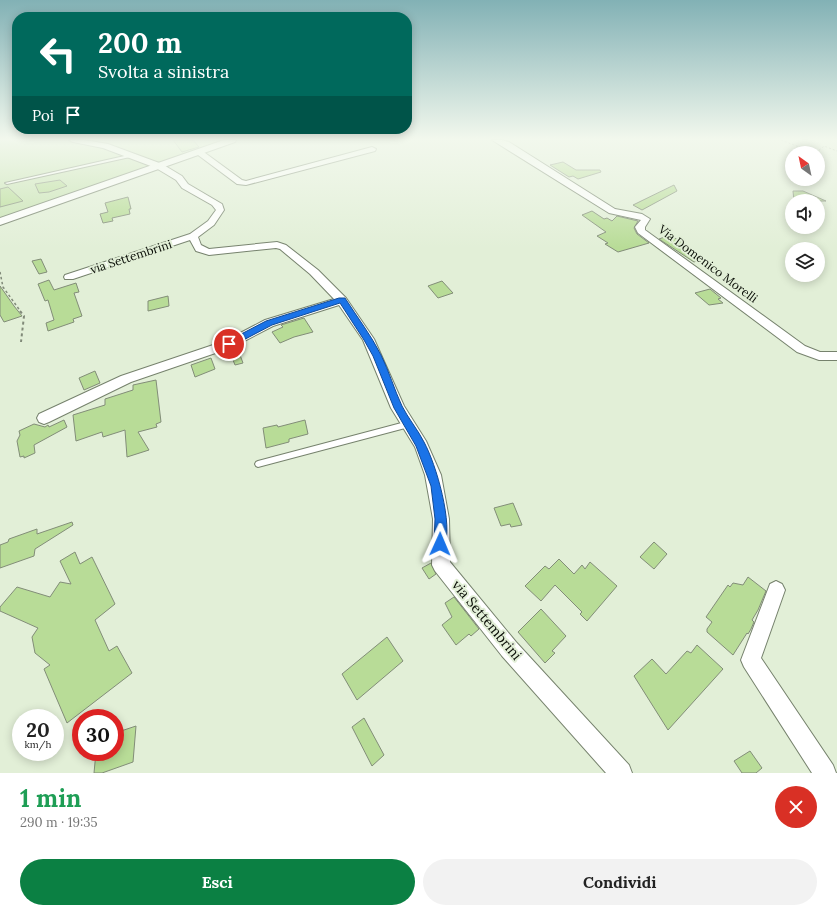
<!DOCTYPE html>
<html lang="it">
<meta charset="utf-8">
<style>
:root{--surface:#fff;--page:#f2f2f2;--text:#222;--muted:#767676;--accent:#0b8043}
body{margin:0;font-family:Lora,serif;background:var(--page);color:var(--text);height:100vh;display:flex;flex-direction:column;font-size:15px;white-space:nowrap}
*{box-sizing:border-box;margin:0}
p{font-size:13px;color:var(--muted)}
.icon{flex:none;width:22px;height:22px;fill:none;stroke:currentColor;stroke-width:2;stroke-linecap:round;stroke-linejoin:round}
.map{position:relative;height:773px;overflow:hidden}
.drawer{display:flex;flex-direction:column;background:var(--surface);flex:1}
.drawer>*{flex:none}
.guide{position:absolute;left:12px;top:12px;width:400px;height:122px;border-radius:16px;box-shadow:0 2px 10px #0003;background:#00695c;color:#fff;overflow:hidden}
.needle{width:26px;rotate:327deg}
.tools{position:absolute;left:785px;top:146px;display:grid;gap:8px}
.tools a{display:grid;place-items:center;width:40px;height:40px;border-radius:50%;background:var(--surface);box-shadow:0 2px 10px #0003;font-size:20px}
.speed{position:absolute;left:12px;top:709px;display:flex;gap:8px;font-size:20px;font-weight:700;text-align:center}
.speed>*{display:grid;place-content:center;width:52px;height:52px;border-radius:50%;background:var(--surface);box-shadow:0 2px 10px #0003;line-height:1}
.speed small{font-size:10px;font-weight:400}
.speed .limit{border:6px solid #d22;background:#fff;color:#111}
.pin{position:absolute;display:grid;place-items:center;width:34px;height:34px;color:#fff;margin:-17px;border:2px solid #fff;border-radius:50%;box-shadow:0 1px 4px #0007}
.me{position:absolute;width:44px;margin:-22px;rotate:1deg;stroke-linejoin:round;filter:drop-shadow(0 0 3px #0008)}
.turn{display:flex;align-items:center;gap:14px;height:84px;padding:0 20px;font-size:18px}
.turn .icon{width:52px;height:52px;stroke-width:2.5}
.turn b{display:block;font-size:28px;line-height:34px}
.then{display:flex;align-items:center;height:38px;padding:0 20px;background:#0003;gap:8px;font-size:15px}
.round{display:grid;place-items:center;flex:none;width:42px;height:42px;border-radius:21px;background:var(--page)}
.overview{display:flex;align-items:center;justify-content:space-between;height:68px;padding:0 20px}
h1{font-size:24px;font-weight:800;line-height:30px;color:#1e9e55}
.primary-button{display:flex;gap:8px;margin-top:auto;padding:8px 20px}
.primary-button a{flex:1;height:46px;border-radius:24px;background:var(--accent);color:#fff;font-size:16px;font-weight:800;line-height:46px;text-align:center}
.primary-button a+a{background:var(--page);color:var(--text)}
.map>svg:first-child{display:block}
</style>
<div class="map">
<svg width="837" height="773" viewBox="0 0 837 773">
<rect width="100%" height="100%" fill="#e2efd7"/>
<path fill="#c8e3b2" d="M 0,140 L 236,140 L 0,223 Z"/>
<path fill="#b8dc97" stroke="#828d78" d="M 173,140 L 193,140 L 199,147 L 182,152 Z
M 563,162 L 576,170 L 600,170 L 601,172 L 578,179 L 573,176 L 569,177 L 550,165 Z
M 60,180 L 67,186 L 49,192 L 39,193 L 35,184 Z
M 674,185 L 677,191 L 642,210 L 633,205 Z
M 8,187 L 23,201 L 0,207 L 0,189 Z
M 793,191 L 803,191 L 826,201 L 794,201 Z
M 128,197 L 131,209 L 129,209 L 130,214 L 112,218 L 113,221 L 103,223 L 100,214 L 108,212 L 105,203 Z
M 592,211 L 604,219 L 607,218 L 612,221 L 617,216 L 638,221 L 634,228 L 637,234 L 649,243 L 618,252 L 605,244 L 608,243 L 597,236 L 606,232 L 582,215 Z
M 670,235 L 691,248 L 689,248 L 704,258 L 694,262 L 659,239 Z
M 41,259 L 47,272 L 39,274 L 32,261 Z
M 49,280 L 54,290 L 76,283 L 79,292 L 74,293 L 82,316 L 73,319 L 74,322 L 48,331 L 46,323 L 54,320 L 48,300 L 45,301 L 38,284 Z
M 442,281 L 453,293 L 438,298 L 428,286 Z
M 0,286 L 14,306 L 22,316 L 4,322 L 0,315 Z
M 710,289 L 721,298 L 718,299 L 723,303 L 709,305 L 695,293 Z
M 168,296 L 169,306 L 148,311 L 148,301 Z
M 304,318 L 313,332 L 294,337 L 280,343 L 272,332 L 283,327 L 281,325 Z
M 237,347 L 243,363 L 235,365 L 229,350 Z
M 211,358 L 215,369 L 195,377 L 191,365 Z
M 95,371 L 100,383 L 84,390 L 79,378 Z
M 156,380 L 161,422 L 156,424 L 157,427 L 138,432 L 149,450 L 127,457 L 125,430 L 103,437 L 102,432 L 76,441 L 73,415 L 105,405 L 105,399 L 133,390 L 133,385 Z
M 64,420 L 67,427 L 34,445 L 35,453 L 24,458 L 24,456 L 20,457 L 17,441 L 20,435 L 19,431 L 34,424 L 45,427 L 48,425 L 49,427 Z
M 305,420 L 308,434 L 289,439 L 289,442 L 266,448 L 263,428 L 277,425 L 278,427 Z
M 513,503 L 522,525 L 511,527 L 510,524 L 501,526 L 494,508 Z
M 72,522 L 73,525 L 35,549 L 34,556 L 0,568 L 0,545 L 8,542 L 9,539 L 37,529 L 37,534 Z
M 654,542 L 667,554 L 654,569 L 640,557 Z
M 75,552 L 80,564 L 92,557 L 115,604 L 95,620 L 109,651 L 117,646 L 132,673 L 67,723 L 44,669 L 50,665 L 35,653 L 32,637 L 38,628 L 0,611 L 0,607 L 17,587 L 50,597 L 60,582 L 71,584 L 60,561 Z
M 559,559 L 574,574 L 582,565 L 585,569 L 590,562 L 617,586 L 587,621 L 580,614 L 582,612 L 555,585 L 541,601 L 525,586 L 545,566 L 549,569 Z
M 431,563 L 436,574 L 429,579 L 422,568 Z
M 748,577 L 766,591 L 758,610 L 752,620 L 754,622 L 751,629 L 748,634 L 747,633 L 733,655 L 707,632 L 707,629 L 712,622 L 706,617 L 728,585 L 730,587 L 733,583 L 743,585 Z
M 454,597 L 479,629 L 471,636 L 469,634 L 456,645 L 442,625 L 452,617 L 445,603 Z
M 541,609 L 566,636 L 552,651 L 555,653 L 545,663 L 518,632 Z
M 387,637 L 403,661 L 357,700 L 342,674 Z
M 697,645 L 723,669 L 668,730 L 634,676 L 652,659 L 666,674 L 687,651 L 691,653 Z
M 364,718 L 384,755 L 372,766 L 352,727 Z
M 136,726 L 133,762 L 102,773 L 94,773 L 96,752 L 115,752 L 115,733 Z
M 750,751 L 762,768 L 756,773 L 742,773 L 734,761 Z"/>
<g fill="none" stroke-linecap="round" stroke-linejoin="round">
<defs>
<path id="service" d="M 129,155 L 130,155 L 130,157 L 7,184 L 5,183 Z
M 409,421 L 411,422 L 412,424 L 411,426 L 409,427 L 258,467 L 256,466 L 255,464 L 256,462 L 258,461 Z"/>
<path id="minor" d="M 69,140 L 84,140 L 108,144 L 162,164 L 182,176 L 188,184 L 222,204 L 224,210 L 214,225 L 198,237 L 201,245 L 209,249 L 277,242 L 286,245 L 318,270 L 346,298 L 374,339 L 404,406 L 426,441 L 441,475 L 449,519 L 450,562 L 516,642 L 629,765 L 632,773 L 606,773 L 502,656 L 435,571 L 432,565 L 433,519 L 425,475 L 415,447 L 391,408 L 363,340 L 339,305 L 273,326 L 233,347 L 131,382 L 49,422 L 44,424 L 39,422 L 37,418 L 39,414 L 121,376 L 225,341 L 265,320 L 334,299 L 310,274 L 280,249 L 276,248 L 209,255 L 196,251 L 190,240 L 73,279 L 65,279 L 64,277 L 65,275 L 190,234 L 208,221 L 216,210 L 212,205 L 182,188 L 176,180 L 156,168 L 103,148 L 73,142 Z
M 492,140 L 502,140 L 509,142 L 615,209 L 642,214 L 650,219 L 645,227 L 645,230 L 805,346 L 820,352 L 837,352 L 837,360 L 819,360 L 797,352 L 638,233 L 635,227 L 641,220 L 609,213 Z
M 372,147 L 376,149 L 375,151 L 246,185 L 237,184 L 194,152 L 198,150 L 201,150 L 242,180 L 246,181 Z
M 776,581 L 782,584 L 785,590 L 761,658 L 833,765 L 836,773 L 812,773 L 744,667 L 741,660 L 770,584 Z"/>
<path id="tertiary" d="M 224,140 L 236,140 L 235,142 L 0,225 L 0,218 Z"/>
</defs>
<use href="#service" stroke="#76826d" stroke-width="2"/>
<use href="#minor" stroke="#76826d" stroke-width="2"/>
<use href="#tertiary" stroke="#76826d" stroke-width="2"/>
<path stroke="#818a79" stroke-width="1" stroke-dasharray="2 2" stroke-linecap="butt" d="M 781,140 L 815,153
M 816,153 L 824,146 L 837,151"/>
<path stroke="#818a79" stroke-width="1.5" stroke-dasharray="2.5 2.5" stroke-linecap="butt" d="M 0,272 L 3,287 L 21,312"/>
<path stroke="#818a79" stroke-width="2" stroke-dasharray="3 3" stroke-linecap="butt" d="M 20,311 L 24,316 L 21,342"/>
<use href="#service" fill="#fff" fill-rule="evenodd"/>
<use href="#minor" fill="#fff" fill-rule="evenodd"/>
<use href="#tertiary" fill="#fff" fill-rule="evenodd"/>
</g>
<linearGradient id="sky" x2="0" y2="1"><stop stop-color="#82b1b5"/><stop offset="0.56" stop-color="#f2f8ed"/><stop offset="1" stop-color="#f2f8ed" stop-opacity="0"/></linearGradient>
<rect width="837" height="248" fill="url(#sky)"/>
<path fill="#1a73e8" stroke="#114b97" d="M 339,298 L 345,298 C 357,317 371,335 381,355 C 389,371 394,389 402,406 C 408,418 418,430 424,442 C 436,464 454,525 444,548 L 440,550 L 436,548 L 434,544 L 435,519 L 431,486 L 416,446 L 394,408 L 373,356 L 364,340 L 340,303 L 272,325 L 232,346 L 229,347 L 225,344 L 226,342 L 266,321 Z"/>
<g text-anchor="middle" stroke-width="4" stroke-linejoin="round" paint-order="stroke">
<g font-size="12" fill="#090d06" stroke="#e2efd7">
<text transform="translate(131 257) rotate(-18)" y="4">via Settembrini</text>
<text transform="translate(708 264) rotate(37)" y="4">Via Domenico Morelli</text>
</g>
<g font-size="14" fill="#090d06" stroke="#e2efd7">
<text transform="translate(487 620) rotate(50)" y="5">via Settembrini</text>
</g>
</g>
</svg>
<div class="tools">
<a><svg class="needle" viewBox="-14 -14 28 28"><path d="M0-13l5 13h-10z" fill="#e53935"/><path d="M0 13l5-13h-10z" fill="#767676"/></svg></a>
<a><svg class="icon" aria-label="sound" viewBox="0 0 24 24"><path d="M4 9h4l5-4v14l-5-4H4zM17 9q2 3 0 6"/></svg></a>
<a><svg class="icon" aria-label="layers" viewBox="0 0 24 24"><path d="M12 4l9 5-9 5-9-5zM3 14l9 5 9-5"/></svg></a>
</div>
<div class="speed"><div>20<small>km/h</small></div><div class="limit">30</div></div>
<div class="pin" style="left:229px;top:344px;background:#d93025"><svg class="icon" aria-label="arrive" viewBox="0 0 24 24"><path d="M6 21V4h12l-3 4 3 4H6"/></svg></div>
<svg class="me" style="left:440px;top:544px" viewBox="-20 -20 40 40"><path d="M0-17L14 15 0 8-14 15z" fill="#1a73e8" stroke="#fff" stroke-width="4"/></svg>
<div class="guide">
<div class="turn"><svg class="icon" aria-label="left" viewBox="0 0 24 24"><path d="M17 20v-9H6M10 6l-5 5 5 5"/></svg><div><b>200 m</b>Svolta a sinistra</div></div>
<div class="then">Poi<svg class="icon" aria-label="arrive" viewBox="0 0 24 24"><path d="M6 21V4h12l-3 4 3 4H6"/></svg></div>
</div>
</div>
<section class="drawer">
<div class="overview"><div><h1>1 min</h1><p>290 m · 19:35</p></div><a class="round" style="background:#d93025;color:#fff"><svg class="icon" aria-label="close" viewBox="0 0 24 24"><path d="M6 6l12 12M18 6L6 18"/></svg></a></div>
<div class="primary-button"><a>Esci</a><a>Condividi</a></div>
</section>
